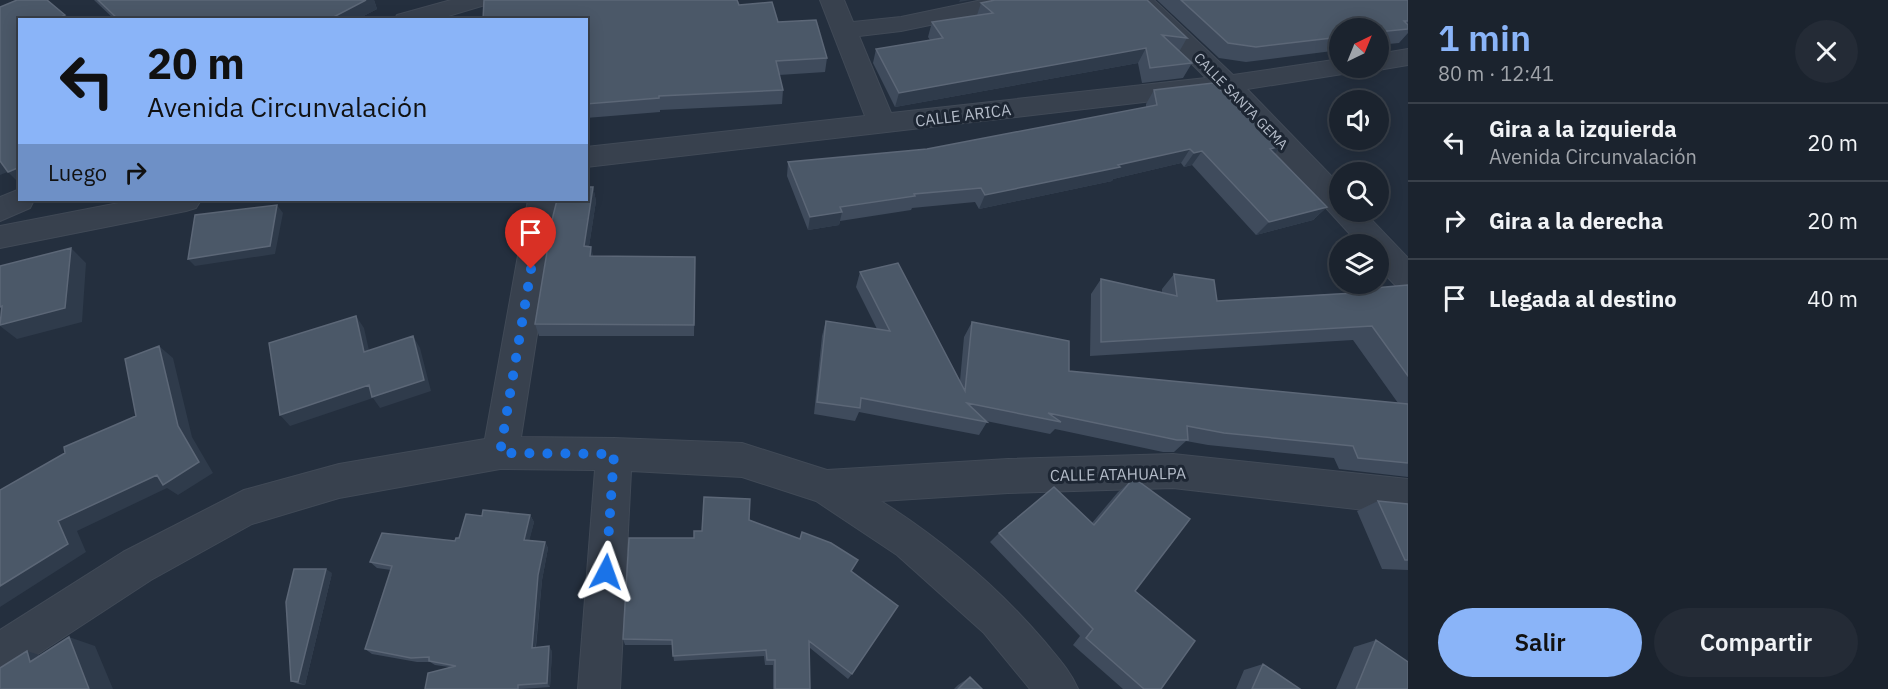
<!DOCTYPE html>
<html lang="es">
<meta charset="utf-8">
<style>
:root{--surface:#1b232e;--page:#242b36;--text:#f1f3f6;--muted:#a0a4aa;--line:#39404a;--accent:#8ab4f8}
body{margin:0;font-family:"IBM Plex Sans",sans-serif;background:var(--page);color:var(--text);height:100vh;display:flex;flex-direction:column;font-size:22px;white-space:nowrap}
*{box-sizing:border-box;margin:0}
p{font-size:20px;color:var(--muted)}
.icon{flex:none;width:33px;height:33px;fill:none;stroke:currentColor;stroke-width:2;stroke-linecap:round;stroke-linejoin:round}
.map{position:relative;flex:1;overflow:hidden}
.details{display:flex;flex-direction:column;background:var(--surface);width:480px}
.details>*{flex:none}
.hud{position:absolute;left:18px;top:18px;width:570px;height:183px;border-radius:0px;box-shadow:0 3px 15px #0003,0 0 0 2px var(--line);background:#8ab4f8;color:#111;overflow:hidden}
.needle{width:39px;rotate:43deg}
.buttons{position:absolute;left:1329px;top:18px;display:grid;gap:12px}
.buttons a{display:grid;place-items:center;width:60px;height:60px;border-radius:50%;background:var(--surface);box-shadow:0 3px 15px #0003,0 0 0 2px var(--line);font-size:30px}
.pin{position:absolute;display:grid;place-items:center;width:51px;height:51px;color:#fff;margin:-62px -26px;border-radius:50% 50% 50% 0;rotate:-45deg;box-shadow:0 0 6px #0007}
.pin .icon{rotate:45deg}
.me{position:absolute;width:66px;margin:-33px;rotate:4deg;stroke-linejoin:round;filter:drop-shadow(0 0 4px #0008)}
.turn{display:flex;align-items:center;gap:21px;height:126px;padding:0 30px;font-size:27px}
.turn .icon{width:78px;height:78px;stroke-width:2.5}
.turn b{display:block;font-size:42px;line-height:51px}
.then{display:flex;align-items:center;height:57px;padding:0 30px;background:#0003;gap:12px;font-size:22px}
.round{display:grid;place-items:center;flex:none;width:63px;height:63px;border-radius:32px;background:var(--page)}
.overview{display:flex;align-items:center;justify-content:space-between;height:102px;padding:0 30px}
h1{font-size:36px;font-weight:600;line-height:45px;color:var(--accent)}
.primary-button{display:flex;gap:12px;margin-top:auto;padding:12px 30px}
.primary-button a{flex:1;height:69px;border-radius:36px;background:var(--accent);color:#111;font-size:24px;font-weight:600;line-height:69px;text-align:center}
.primary-button a+a{background:var(--page);color:var(--text)}
ul{padding:0;list-style:none}
li{display:flex;align-items:center;gap:18px;height:78px;padding:0 30px;border-top:2px solid var(--line)}
li div{flex:1}
li b{display:block;font-size:22px}
li em{font-style:normal}
main{display:flex;flex:1;min-height:0}
.map>svg:first-child{display:block}
</style>
<main>
<div class="map">
<svg width="1408" height="689" viewBox="0 0 1408 689">
<rect width="100%" height="100%" fill="#242f3e"/>
<g fill="none" stroke-linecap="round" stroke-linejoin="round">
<defs>
<path id="minor" d="M 451,0 L 489,0 L 485,5 L 435,20 L 394,20 L 397,15 Z
M 820,0 L 844,0 L 853,22 L 901,17 L 982,0 L 1029,0 L 1025,5 L 1017,7 L 901,31 L 859,36 L 891,113 L 1206,78 L 1128,0 L 1154,0 L 1233,75 L 1340,59 L 1340,68 L 1352,68 L 1349,73 L 1247,89 L 1340,185 L 1340,212 L 1364,212 L 1408,258 L 1408,290 L 1397,287 L 1378,267 L 1378,244 L 1359,244 L 1221,93 L 586,167 L 586,147 L 865,116 Z
M 1408,49 L 1408,65 L 1378,70 L 1369,68 L 1378,68 L 1378,54 Z
M 20,189 L 20,200 L 34,200 L 30,208 L 0,221 L 0,197 Z
M 134,200 L 201,200 L 196,208 L 186,211 L 0,248 L 0,226 Z
M 528,200 L 558,200 L 521,437 L 614,438 L 742,443 L 827,470 L 1008,459 L 1173,454 L 1408,479 L 1408,515 L 1173,488 L 1008,493 L 881,501 C 942,540 997,586 1044,641 C 1057,657 1070,670 1078,689 L 1030,689 L 984,633 L 897,555 L 816,501 L 742,477 L 631,471 L 620,689 L 578,689 L 595,470 L 500,469 L 339,498 L 252,524 L 151,580 L 15,669 L 0,675 L 0,630 L 123,552 L 244,490 L 339,464 L 485,439 Z"/>
</defs>
<use href="#minor" stroke="#414a57" stroke-width="2"/>
<use href="#minor" fill="#38414e" fill-rule="evenodd"/>
</g>
<path fill="#3f4b5c" d="M 94,0 L 374,0 L 377,9 L 356,20 L 115,20 Z
M 1157,0 L 1408,0 L 1408,33 L 1399,43 L 1378,45 L 1378,28 L 1340,28 L 1340,50 L 1246,62 L 1219,58 Z
M 981,3 L 1187,38 L 1179,52 L 1192,63 L 1183,78 L 1142,83 L 1138,63 L 895,107 L 873,63 L 876,49 L 930,40 L 928,37 L 932,22 L 977,15 Z
M 739,5 L 778,22 L 827,58 L 825,72 L 779,75 L 783,90 L 782,104 L 660,110 L 660,112 L 586,118 L 586,20 Z
M 1154,90 L 1281,146 L 1275,154 L 1327,207 L 1313,220 L 1256,235 L 1192,165 L 1184,167 L 1181,163 L 1113,179 L 1112,181 L 979,209 L 975,202 L 912,208 L 911,210 L 840,221 L 839,225 L 808,230 L 787,176 L 788,162 L 927,149 L 1146,107 L 1146,104 Z
M 593,187 L 596,201 L 589,246 L 593,256 L 695,270 L 694,336 L 539,336 L 535,324 Z
M 860,272 L 960,381 L 964,337 L 972,322 L 1069,371 L 1398,403 L 1353,340 L 1090,356 L 1091,294 L 1101,279 L 1162,292 L 1162,289 L 1174,274 L 1217,301 L 1348,293 L 1352,290 L 1408,285 L 1408,477 L 1339,469 L 1334,458 L 1208,445 L 1186,441 L 1174,452 L 1163,452 L 1055,429 L 1050,434 L 986,421 L 987,422 L 979,435 L 859,412 L 855,421 L 814,414 L 822,336 L 826,321 L 877,329 L 856,287 Z
M 1131,481 L 1135,591 L 1161,689 L 1123,689 L 1073,645 L 1080,636 L 990,542 L 999,533 L 1092,523 L 1118,492 Z
M 1378,501 L 1408,504 L 1408,570 L 1382,569 L 1357,511 Z
M 530,515 L 534,522 L 529,540 L 545,542 L 548,548 L 542,580 L 536,647 L 552,651 L 550,687 L 522,689 L 425,689 L 449,667 L 435,665 L 430,662 L 417,662 L 372,654 L 365,649 L 391,570 L 377,568 L 370,562 L 455,541 L 459,538 L 482,516 Z
M 749,520 L 852,571 L 852,674 L 848,679 L 810,648 L 810,689 L 773,689 L 773,665 L 765,665 L 764,656 L 674,661 L 672,645 L 625,645 L 623,639 L 694,538 L 702,531 Z
M 332,573 L 305,685 L 298,684 L 291,681 Z
M 1376,640 L 1408,689 L 1336,689 L 1354,647 Z
M 1263,664 L 1300,689 L 1236,689 L 1244,670 Z
M 970,677 L 982,689 L 954,689 L 958,685 Z"/>
<path fill="#2f3b4b" d="M 366,0 L 374,0 L 377,9 L 356,20 L 328,20 Z
M 960,0 L 971,0 L 959,2 Z
M 65,15 L 68,20 L 55,20 Z
M 1146,48 L 1138,63 L 895,107 L 899,93 Z
M 1281,146 L 1270,160 L 1270,149 Z
M 1190,149 L 1181,163 L 1113,179 L 1112,181 L 979,209 L 985,195 Z
M 1202,151 L 1192,165 L 1184,167 L 1194,153 Z
M 0,161 L 10,171 L 0,175 Z
M 20,167 L 20,184 L 8,172 Z
M 593,187 L 596,201 L 587,259 L 584,246 Z
M 277,205 L 283,213 L 275,254 L 195,266 L 188,259 Z
M 1327,207 L 1313,220 L 1256,235 L 1269,222 Z
M 842,212 L 839,225 L 808,230 L 810,217 Z
M 591,247 L 594,259 L 590,256 Z
M 71,248 L 86,263 L 82,322 L 17,339 L 0,326 L 0,307 Z
M 356,316 L 364,328 L 372,364 L 364,352 Z
M 413,336 L 420,348 L 431,391 L 380,408 L 373,398 L 290,426 L 280,415 L 369,385 Z
M 159,346 L 173,358 L 192,437 L 213,473 L 178,495 L 167,488 L 77,531 L 86,552 L 0,607 L 0,586 L 58,521 L 178,426 Z
M 530,515 L 534,522 L 528,546 L 524,540 Z
M 545,542 L 548,548 L 542,580 L 535,652 L 532,648 L 538,575 Z
M 326,569 L 332,573 L 305,685 L 298,682 Z
M 69,637 L 95,646 L 113,689 L 89,689 Z
M 549,646 L 552,651 L 550,687 L 547,683 Z
M 27,651 L 55,660 L 30,662 Z"/>
<path fill="#4b5868" stroke="#5c6777" stroke-width="1.5" d="M 17,0 L 47,0 L 65,15 L 55,20 L 20,20 L 20,167 L 8,172 L 0,161 L 0,7 Z
M 98,0 L 366,0 L 328,20 L 119,20 Z
M 484,0 L 737,0 L 739,5 L 772,2 L 778,22 L 816,20 L 827,58 L 776,61 L 783,90 L 659,96 L 659,98 L 586,104 L 586,20 L 483,20 Z
M 995,0 L 1147,0 L 1187,38 L 1162,35 L 1192,63 L 1150,68 L 1146,48 L 899,93 L 876,49 L 943,38 L 932,22 L 993,13 L 981,3 Z
M 1181,0 L 1408,0 L 1408,21 L 1404,21 L 1408,25 L 1408,29 L 1378,32 L 1378,28 L 1340,28 L 1340,37 L 1256,47 L 1228,43 Z
M 1213,83 L 1281,146 L 1270,149 L 1327,207 L 1269,222 L 1202,151 L 1194,153 L 1190,149 L 1118,165 L 1120,167 L 985,195 L 981,188 L 914,194 L 915,196 L 840,207 L 842,212 L 810,217 L 788,162 L 927,149 L 1157,105 L 1154,90 Z
M 586,187 L 593,187 L 584,246 L 591,247 L 590,256 L 695,257 L 694,325 L 535,324 L 553,216 L 557,200 L 586,200 Z
M 277,205 L 270,246 L 188,259 L 195,215 Z
M 71,248 L 65,308 L 0,325 L 2,306 L 0,307 L 0,266 Z
M 898,263 L 965,391 L 972,322 L 1069,341 L 1069,371 L 1408,404 L 1408,463 L 1358,458 L 1353,446 L 1224,433 L 1187,426 L 1188,440 L 1177,440 L 1048,413 L 1061,422 L 967,403 L 987,422 L 861,398 L 860,408 L 817,402 L 826,321 L 890,331 L 860,272 Z
M 1174,274 L 1214,280 L 1217,301 L 1354,293 L 1352,290 L 1408,285 L 1408,376 L 1372,326 L 1101,342 L 1101,279 L 1177,296 Z
M 356,316 L 364,352 L 413,336 L 424,380 L 372,397 L 369,385 L 280,415 L 269,343 Z
M 159,346 L 178,426 L 199,462 L 163,485 L 157,475 L 58,521 L 68,544 L 0,586 L 0,490 L 65,453 L 64,447 L 136,416 L 125,359 Z
M 1131,481 L 1138,481 L 1190,519 L 1135,591 L 1195,641 L 1161,689 L 1144,689 L 1086,638 L 1093,629 L 999,533 L 1054,487 L 1094,525 Z
M 704,497 L 750,499 L 749,520 L 800,539 L 802,532 L 831,543 L 858,560 L 851,571 L 898,606 L 852,674 L 809,641 L 810,689 L 775,689 L 775,660 L 767,660 L 766,650 L 673,656 L 672,640 L 623,639 L 629,538 L 694,538 L 694,531 L 702,531 Z
M 1378,501 L 1408,504 L 1408,560 L 1405,560 Z
M 483,510 L 530,515 L 524,540 L 545,542 L 538,575 L 532,648 L 549,646 L 547,683 L 518,685 L 518,689 L 425,689 L 428,673 L 456,666 L 429,661 L 429,657 L 411,658 L 365,649 L 392,566 L 370,562 L 382,533 L 455,541 L 456,538 L 459,538 L 466,514 L 482,516 Z
M 294,569 L 326,569 L 298,682 L 291,681 L 286,602 Z
M 69,637 L 89,689 L 0,689 L 0,668 L 27,651 L 30,662 Z
M 1376,640 L 1408,662 L 1408,689 L 1356,689 Z
M 1263,664 L 1300,689 L 1252,689 Z
M 970,677 L 982,689 L 958,689 Z"/>
<g fill="none" stroke-linecap="round" stroke-linejoin="round">
<path stroke="#1a73e8" stroke-width="10" stroke-dasharray="0 18" d="M 531,269 L 500,453 L 614,454 L 606,572"/>
</g>
<g text-anchor="middle" stroke-width="6" stroke-linejoin="round" paint-order="stroke">
<g font-size="14" fill="#b4bcc9" stroke="#1d2633">
<text transform="translate(1241 101) rotate(46)" y="5">CALLE SANTA GEMA</text>
</g>
<g font-size="16" fill="#b4bcc9" stroke="#1d2633">
<text transform="translate(963 115) rotate(-7)" y="6">CALLE ARICA</text>
<text transform="translate(1118 474) rotate(-1)" y="6">CALLE ATAHUALPA</text>
</g>
</g>
</svg>
<div class="buttons">
<a><svg class="needle" viewBox="-14 -14 28 28"><path d="M0-13l5 13h-10z" fill="#e53935"/><path d="M0 13l5-13h-10z" fill="#a0a4aa"/></svg></a>
<a><svg class="icon" aria-label="sound" viewBox="0 0 24 24"><path d="M4 9h4l5-4v14l-5-4H4zM17 9q2 3 0 6"/></svg></a>
<a><svg class="icon" aria-label="search" viewBox="0 0 24 24"><circle cx="10" cy="10" r="6"/><path d="M15 15l6 6"/></svg></a>
<a><svg class="icon" aria-label="layers" viewBox="0 0 24 24"><path d="M12 4l9 5-9 5-9-5zM3 14l9 5 9-5"/></svg></a>
</div>
<div class="pin" style="left:531px;top:269px;background:#d93025"><svg class="icon" aria-label="arrive" viewBox="0 0 24 24"><path d="M6 21V4h12l-3 4 3 4H6"/></svg></div>
<svg class="me" style="left:606px;top:572px" viewBox="-20 -20 40 40"><path d="M0-17L14 15 0 8-14 15z" fill="#1a73e8" stroke="#fff" stroke-width="4"/></svg>
<div class="hud">
<div class="turn"><svg class="icon" aria-label="left" viewBox="0 0 24 24"><path d="M17 20v-9H6M10 6l-5 5 5 5"/></svg><div><b>20 m</b>Avenida Circunvalación</div></div>
<div class="then">Luego<svg class="icon" aria-label="right" viewBox="0 0 24 24"><path d="M7 20v-9h11M14 6l5 5-5 5"/></svg></div>
</div>
</div>
<section class="details">
<div class="overview"><div><h1>1 min</h1><p>80 m · 12:41</p></div><a class="round"><svg class="icon" aria-label="close" viewBox="0 0 24 24"><path d="M6 6l12 12M18 6L6 18"/></svg></a></div>
<ul>
<li><svg class="icon" aria-label="left" viewBox="0 0 24 24"><path d="M17 20v-9H6M10 6l-5 5 5 5"/></svg><div><b>Gira a la izquierda</b><p>Avenida Circunvalación</p></div><em>20 m</em></li>
<li><svg class="icon" aria-label="right" viewBox="0 0 24 24"><path d="M7 20v-9h11M14 6l5 5-5 5"/></svg><div><b>Gira a la derecha</b></div><em>20 m</em></li>
<li><svg class="icon" aria-label="arrive" viewBox="0 0 24 24"><path d="M6 21V4h12l-3 4 3 4H6"/></svg><div><b>Llegada al destino</b></div><em>40 m</em></li>
</ul>
<div class="primary-button"><a>Salir</a><a>Compartir</a></div>
</section>
</main>
